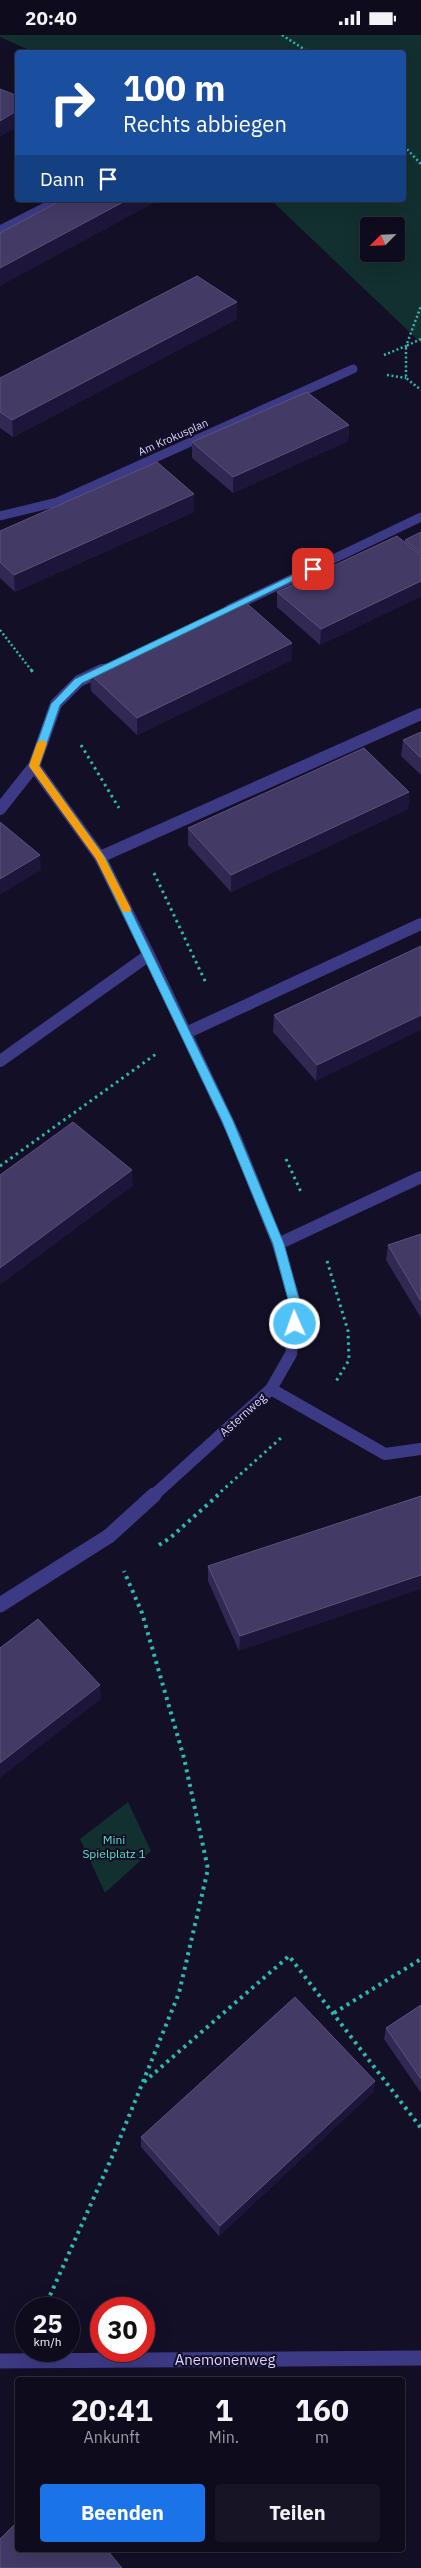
<!DOCTYPE html>
<html lang="de">
<style>
:root{--surface:#0e0b1c;--page:#171425;--text:#f1f3f6;--muted:#9b9ba3;--line:#2e2b3b;--accent:#1a73e8}
body{margin:0;font-family:"IBM Plex Sans",sans-serif;background:var(--page);color:var(--text);height:100vh;display:flex;flex-direction:column;font-size:19px;white-space:nowrap}
*{box-sizing:border-box;margin:0}
p{font-size:16px;color:var(--muted)}
.icon{flex:none;width:28px;height:28px;fill:none;stroke:currentColor;stroke-width:2;stroke-linecap:round;stroke-linejoin:round}
.map{position:relative;flex:1;overflow:hidden}
.side{position:absolute;left:15px;top:2342px;width:390px;height:175px;display:flex;flex-direction:column;background:var(--surface);border-radius:5px;box-shadow:0 5px 20px #0002,0 0 0 1px var(--line)}
.side>*{flex:none}
.top-card{position:absolute;left:15px;top:15px;width:391px;height:152px;border-radius:5px;box-shadow:0 5px 20px #0002,0 0 0 1px var(--line);background:#1a4fa0;color:#fff;overflow:hidden}
.needle{width:32px;rotate:246deg}
.buttons{position:absolute;left:360px;top:182px;display:grid;gap:10px}
.buttons a{display:grid;place-items:center;width:45px;height:45px;border-radius:5px;background:var(--surface);box-shadow:0 5px 20px #0002,0 0 0 1px var(--line);font-size:25px}
.speed{position:absolute;left:15px;top:2262px;display:flex;gap:10px;font-size:25px;font-weight:700;text-align:center}
.speed>*{display:grid;place-content:center;width:65px;height:65px;border-radius:50%;background:var(--surface);box-shadow:0 5px 20px #0002,0 0 0 1px var(--line);line-height:1}
.speed small{font-size:12px;font-weight:400}
.speed .limit{border:8px solid #d22;background:#fff;color:#111}
.pin{position:absolute;display:grid;place-items:center;width:42px;height:42px;color:#fff;margin:-21px;border-radius:10px;box-shadow:0 2px 8px #0006}
.me{position:absolute;width:55px;margin:-28px;rotate:358deg;stroke-linejoin:round;filter:drop-shadow(0 0 4px #0008)}
.turn{display:flex;align-items:center;gap:18px;height:105px;padding:0 25px;font-size:22px}
.turn .icon{width:65px;height:65px;stroke-width:2.5}
.turn b{display:block;font-size:35px;line-height:42px}
.then{display:flex;align-items:center;height:48px;padding:0 25px;background:#0003;gap:10px;font-size:19px}
.eta{display:flex;justify-content:space-evenly;align-items:center;height:85px;text-align:center}
.eta b{font-size:30px;font-weight:700;line-height:35px}
.button{display:flex;gap:10px;margin-top:auto;padding:10px 25px}
.button a{flex:1;height:58px;border-radius:5px;background:var(--accent);color:#fff;font-size:20px;font-weight:700;line-height:58px;text-align:center}
.button a+a{background:var(--page);color:var(--text)}
.status{display:flex;justify-content:space-between;align-items:center;height:35px;padding:0 25px;background:var(--surface);direction:ltr}
.status svg{height:14px;fill:currentColor}
.map>svg:first-child{display:block}
</style>
<div class="status"><b>20:40</b><svg viewBox="0 0 49 12"><path d="M0 12V9h3v3zM5 12V6h3v6zM10 12V3h3v9zM15 12V0h3v12zM26 1h20v11H26zM47 4h2v5h-2z"/></svg></div>
<div class="map">
<svg width="421" height="2533" viewBox="0 0 421 2533">
<rect width="100%" height="100%" fill="#130f26"/>
<path fill="#12302f" fill-rule="evenodd" d="M 0,0 L 421,0 L 421,308 L 271,165 L 404,165 L 404,18 L 36,18 L 0,2 ZM 369,191 L 396,191 L 396,219 L 369,219 Z
M 128,1767 L 151,1816 L 105,1858 L 80,1804 Z"/>
<g fill="none" stroke-linecap="round" stroke-linejoin="round">
<path stroke="#2fb8b0" stroke-width="2.5" stroke-dasharray="2 2.5" stroke-linecap="butt" d="M 282,0 L 310,18
M 404,111 L 421,129
M 421,304 L 406,311 L 406,343 L 421,355
M 384,320 L 406,311 L 421,271
M 387,340 L 406,343
M 0,595 L 32,636"/>
<path stroke="#2fb8b0" stroke-width="3" stroke-dasharray="2.5 4" stroke-linecap="butt" d="M 31,635 L 34,638
M 81,710 L 119,773
M 154,838 L 206,948
M 286,1124 L 301,1157
M 0,1131 L 156,1019
M 327,1226 L 348,1296 L 349,1325 L 335,1348
M 216,1461 L 282,1402"/>
<path stroke="#2fb8b0" stroke-width="4" stroke-dasharray="3 4.5" stroke-linecap="butt" d="M 159,1510 L 170,1503 L 218,1460
M 334,1978 L 421,1924
M 144,2047 L 289,1921 L 421,2093
M 44,2274 L 116,2113 L 179,1958 L 208,1834 L 184,1723 L 142,1578 L 124,1536"/>
<path stroke="#3d3a85" stroke-width="9" d="M 0,195 L 59,165
M 229,574 L 421,482
M 99,636 L 105,633"/>
<path stroke="#3d3a85" stroke-width="12" d="M 0,774 L 34,731 L 56,669 L 79,646 L 102,635
M 100,822 L 421,679
M 186,998 L 421,889
M 0,1026 L 149,920
M 278,1209 L 421,1142
M 271,1354 L 385,1419 L 421,1414"/>
<path stroke="#3d3a85" stroke-width="9" d="M 0,481 L 57,467 L 353,334"/>
<path stroke="#3d3a85" stroke-width="12" d="M 34,731 L 100,822 L 149,920 L 236,1104 L 278,1209 L 297,1275 L 291,1319 L 271,1354 L 153,1461"/>
<path stroke="#3d3a85" stroke-width="15" d="M 0,1570 L 109,1501 L 154,1460
M 0,2326 L 421,2323"/>
</g>
<path fill="#312854" d="M 237,267 L 237,284 L 13,402 L 0,393 L 0,343 Z
M 349,390 L 348,406 L 233,458 L 192,423 L 192,407 Z
M 194,477 L 15,557 L 0,543 L 0,496 Z
M 421,497 L 421,561 L 320,610 L 277,572 L 277,557 L 405,507 L 405,505 Z
M 292,608 L 292,625 L 137,700 L 91,656 L 90,639 Z
M 421,697 L 421,740 L 401,721 L 403,705 Z
M 409,757 L 408,774 L 231,857 L 188,810 L 188,793 Z
M 421,911 L 316,1046 L 273,997 L 274,980 Z
M 421,1199 L 421,1283 L 386,1225 L 388,1210 Z
M 421,1461 L 239,1616 L 208,1546 L 208,1531 Z
M 421,1970 L 421,2058 L 384,2004 L 386,1993 Z
M 375,2046 L 373,2057 L 219,2201 L 141,2112 L 141,2102 Z"/>
<path fill="#1d163a" d="M 18,75 L 18,91 L 0,102 L 0,86 Z
M 127,165 L 154,165 L 154,168 L 0,251 L 0,233 Z
M 237,267 L 237,284 L 13,402 L 12,385 Z
M 349,390 L 348,406 L 233,458 L 233,442 Z
M 194,459 L 194,477 L 15,557 L 14,540 Z
M 421,546 L 421,561 L 320,610 L 321,594 Z
M 292,608 L 292,625 L 137,700 L 137,683 Z
M 409,757 L 408,774 L 231,857 L 231,840 Z
M 40,820 L 41,835 L 0,860 L 0,844 Z
M 421,980 L 421,995 L 316,1046 L 317,1030 Z
M 132,1135 L 133,1151 L 0,1250 L 0,1233 Z
M 421,1540 L 421,1554 L 239,1616 L 240,1601 Z
M 100,1650 L 101,1664 L 0,1743 L 0,1728 Z
M 375,2046 L 373,2057 L 219,2201 L 220,2191 Z"/>
<path fill="#433a66" stroke="#5a527e" d="M 0,54 L 18,61 L 18,75 L 0,86 Z
M 62,165 L 127,165 L 0,233 L 0,198 Z
M 197,241 L 237,267 L 12,385 L 0,377 L 0,343 Z
M 307,357 L 349,390 L 233,442 L 192,407 Z
M 157,427 L 194,459 L 14,540 L 0,527 L 0,496 Z
M 421,497 L 421,518 L 405,505 Z
M 397,501 L 421,520 L 421,546 L 321,594 L 277,557 Z
M 244,566 L 292,608 L 137,683 L 90,639 Z
M 421,697 L 421,723 L 403,705 Z
M 364,713 L 409,757 L 231,840 L 188,793 Z
M 0,787 L 40,820 L 0,844 Z
M 421,911 L 421,980 L 317,1030 L 274,980 Z
M 73,1087 L 132,1135 L 0,1233 L 0,1140 Z
M 421,1199 L 421,1266 L 388,1210 Z
M 421,1461 L 421,1540 L 240,1601 L 208,1531 Z
M 38,1584 L 100,1650 L 0,1728 L 0,1613 Z
M 295,1962 L 375,2046 L 220,2191 L 141,2102 Z
M 421,1970 L 421,2044 L 386,1993 Z
M 18,2486 L 18,2515 L 107,2515 L 122,2533 L 0,2533 L 0,2504 Z"/>
<path fill="#4fc3f7" stroke="#337fa1" d="M 310,532 L 317,534 L 82,648 L 60,670 L 39,731 L 105,822 L 233,1086 L 284,1209 L 302,1275 L 300,1289 L 295,1294 L 289,1289 L 291,1275 L 273,1209 L 222,1086 L 96,823 L 29,731 L 51,669 L 75,644 Z"/>
<path fill="#f59e0b" d="M 42,705 L 47,708 L 39,731 L 103,820 L 131,874 L 130,877 L 123,877 L 96,824 L 29,731 L 37,708 Z"/>
<g text-anchor="middle" stroke-width="4" stroke-linejoin="round" paint-order="stroke">
<g font-size="11" fill="#d9d4ff" stroke="#130f26">
<text transform="translate(173 402) rotate(-24)" y="4">Am Krokusplan</text>
</g>
<g font-size="12" fill="#d9d4ff" stroke="#130f26">
<text transform="translate(243 1380) rotate(-42)" y="4">Asternweg</text>
</g>
<g font-size="12" fill="#5fe0c0" stroke="#130f26">
<text x="114" y="1809">Mini<tspan x="114" dy="14">Spielplatz 1</tspan></text>
</g>
<g font-size="15" fill="#d9d4ff" stroke="#130f26">
<text x="225" y="2330">Anemonenweg</text>
</g>
</g>
</svg>
<div class="buttons">
<a><svg class="needle" viewBox="-14 -14 28 28"><path d="M0-13l5 13h-10z" fill="#e53935"/><path d="M0 13l5-13h-10z" fill="#9b9ba3"/></svg></a>
</div>
<div class="speed"><div>25<small>km/h</small></div><div class="limit">30</div></div>
<div class="pin" style="left:313px;top:534px;background:#d93025"><svg class="icon" aria-label="arrive" viewBox="0 0 24 24"><path d="M6 21V4h12l-3 4 3 4H6"/></svg></div>
<svg class="me" style="left:295px;top:1289px" viewBox="-20 -20 40 40"><circle r="17" fill="#4fc3f7" stroke="#fff" stroke-width="3"/><path d="M0-11L8 9 0 5-8 9z" fill="#fff"/></svg>
<div class="top-card">
<div class="turn"><svg class="icon" aria-label="right" viewBox="0 0 24 24"><path d="M7 20v-9h11M14 6l5 5-5 5"/></svg><div><b>100 m</b>Rechts abbiegen</div></div>
<div class="then">Dann<svg class="icon" aria-label="arrive" viewBox="0 0 24 24"><path d="M6 21V4h12l-3 4 3 4H6"/></svg></div>
</div>
<section class="side">
<div class="eta">
<div><b>20:41</b><p>Ankunft</p></div>
<div><b>1</b><p>Min.</p></div>
<div><b>160</b><p>m</p></div>
</div>
<div class="button"><a>Beenden</a><a>Teilen</a></div>
</section>
</div>
